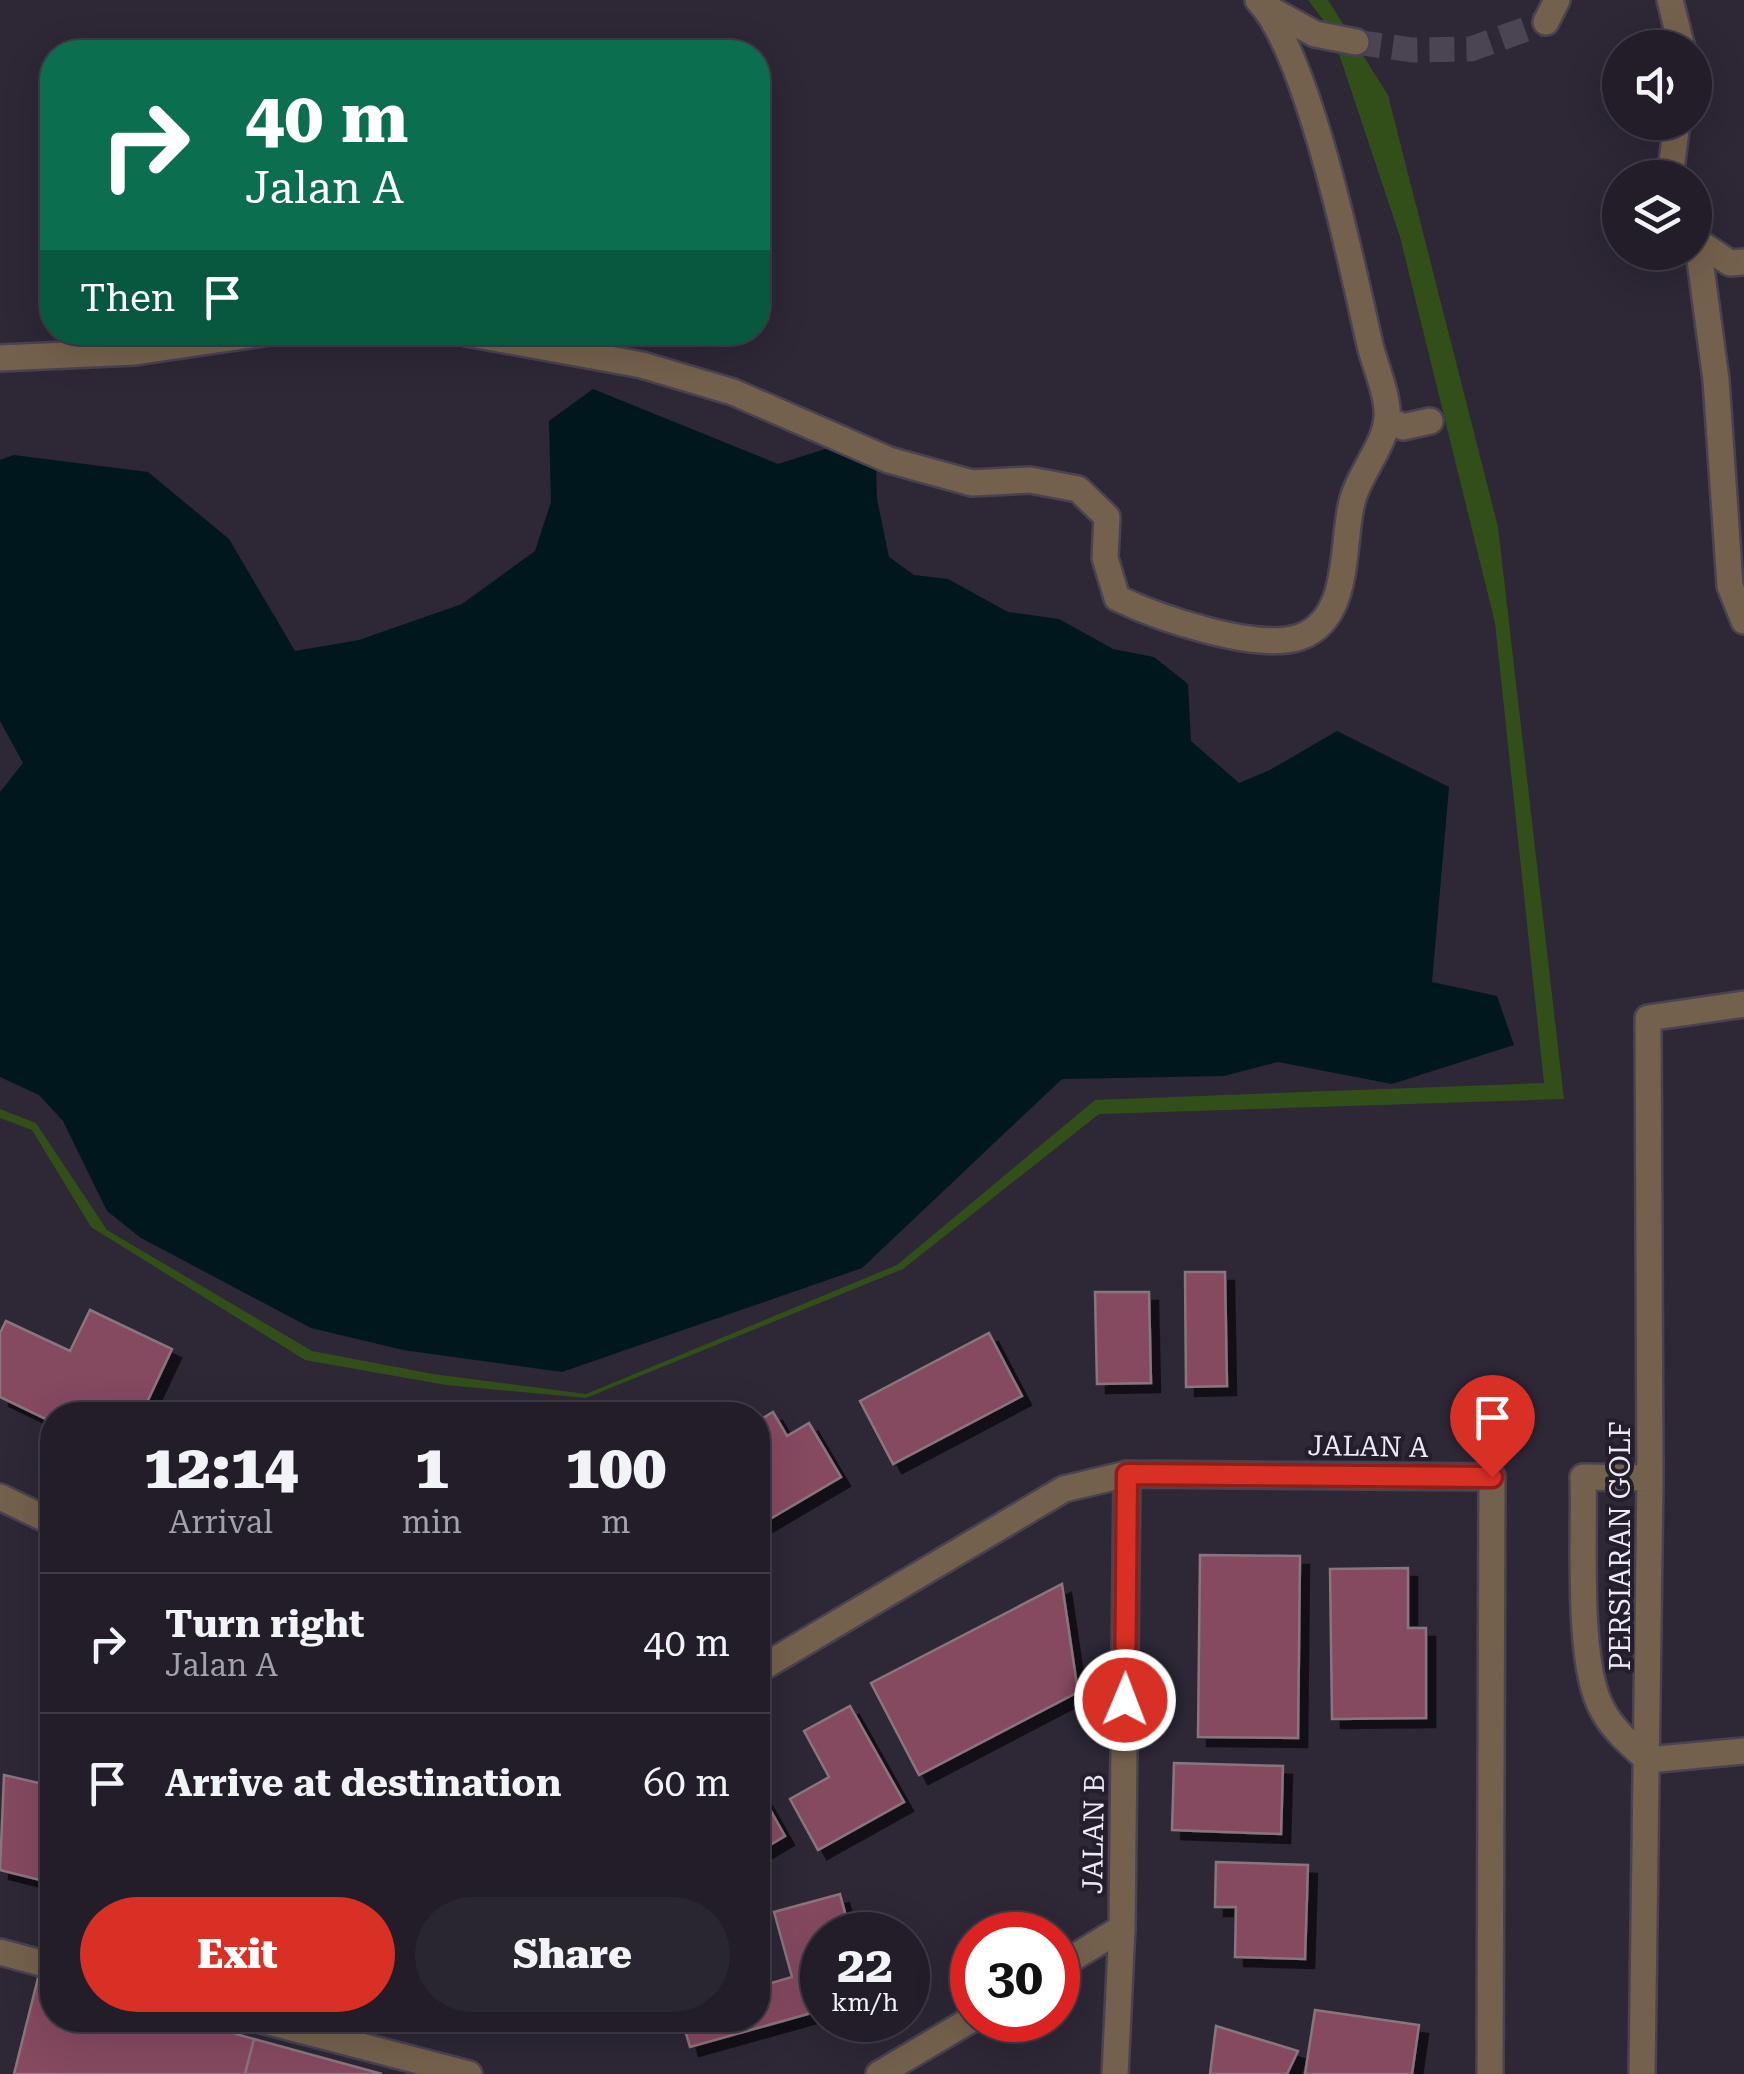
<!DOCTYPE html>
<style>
:root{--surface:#221d28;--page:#2a2630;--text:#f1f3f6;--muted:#a2a2a8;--line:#3f3b45;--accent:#d93025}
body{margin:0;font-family:"Roboto Serif",serif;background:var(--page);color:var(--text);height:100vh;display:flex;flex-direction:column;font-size:38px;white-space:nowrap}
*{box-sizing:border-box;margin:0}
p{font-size:32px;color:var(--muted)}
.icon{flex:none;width:55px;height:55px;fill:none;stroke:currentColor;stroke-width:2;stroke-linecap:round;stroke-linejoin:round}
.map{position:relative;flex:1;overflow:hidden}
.drawer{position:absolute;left:40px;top:1402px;width:730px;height:630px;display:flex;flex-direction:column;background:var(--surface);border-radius:40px;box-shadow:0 10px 40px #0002,0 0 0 2px var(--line)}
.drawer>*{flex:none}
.guide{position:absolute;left:40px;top:40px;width:730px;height:305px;border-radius:40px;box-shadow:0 10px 40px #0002,0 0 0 2px var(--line);background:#0b6e4f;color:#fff;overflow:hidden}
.buttons{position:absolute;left:1602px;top:30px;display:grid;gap:20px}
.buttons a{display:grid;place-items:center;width:110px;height:110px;border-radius:50%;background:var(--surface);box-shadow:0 10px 40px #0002,0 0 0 2px var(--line);font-size:50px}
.speed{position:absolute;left:800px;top:1912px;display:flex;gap:20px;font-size:50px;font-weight:700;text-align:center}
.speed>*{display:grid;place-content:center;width:130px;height:130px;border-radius:50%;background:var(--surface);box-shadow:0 10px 40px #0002,0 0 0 2px var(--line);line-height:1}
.speed small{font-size:25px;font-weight:400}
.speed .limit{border:15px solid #d22;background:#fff;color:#111}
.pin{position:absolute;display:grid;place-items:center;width:85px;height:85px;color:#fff;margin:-102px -42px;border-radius:50% 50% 50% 0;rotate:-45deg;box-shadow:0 0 10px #0007}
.pin .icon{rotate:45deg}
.me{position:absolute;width:110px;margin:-55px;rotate:1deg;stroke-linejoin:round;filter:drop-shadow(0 0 8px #0008)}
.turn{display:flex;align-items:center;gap:35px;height:210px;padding:0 40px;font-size:45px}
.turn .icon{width:130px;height:130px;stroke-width:2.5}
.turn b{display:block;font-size:70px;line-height:85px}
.then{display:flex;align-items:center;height:95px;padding:0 40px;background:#0003;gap:20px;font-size:38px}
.eta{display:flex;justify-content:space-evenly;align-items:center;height:170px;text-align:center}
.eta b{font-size:60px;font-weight:800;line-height:70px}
.button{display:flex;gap:20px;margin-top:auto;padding:20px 40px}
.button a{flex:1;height:115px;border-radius:60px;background:var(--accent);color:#fff;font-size:40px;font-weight:800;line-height:115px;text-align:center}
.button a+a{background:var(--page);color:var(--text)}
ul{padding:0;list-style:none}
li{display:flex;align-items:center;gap:30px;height:140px;padding:0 40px;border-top:2px solid var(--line)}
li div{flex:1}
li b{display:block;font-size:38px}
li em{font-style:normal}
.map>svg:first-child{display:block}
</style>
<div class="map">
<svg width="1744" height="2074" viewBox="0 0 1744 2074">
<defs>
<filter id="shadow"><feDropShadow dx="9" dy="9" stdDeviation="0" flood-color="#0009"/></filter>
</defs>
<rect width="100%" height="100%" fill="#2d2736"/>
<path fill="#324f1a" d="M 1308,0 L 1328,0 L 1388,95 L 1498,527 L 1564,1099 L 1099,1114 L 903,1269 L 586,1398 L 446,1385 L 305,1360 L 91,1227 L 32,1130 L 0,1118 L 0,1109 L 36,1123 L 107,1230 L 312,1351 L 433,1374 L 586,1394 L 897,1265 L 1095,1100 L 1544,1083 L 1495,623 L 1400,237 L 1331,30 Z"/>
<path fill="#00171e" d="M 593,389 L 778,464 L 841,444 L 876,464 L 877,499 L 889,557 L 914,575 L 948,579 L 1008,612 L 1059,619 L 1113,649 L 1154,657 L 1188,684 L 1191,741 L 1239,783 L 1270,770 L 1337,731 L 1449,787 L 1432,982 L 1497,996 L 1514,1045 L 1392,1084 L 1278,1062 L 1224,1076 L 1062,1079 L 862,1268 L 562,1372 L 403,1350 L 311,1328 L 141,1238 L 107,1211 L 63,1121 L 39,1095 L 0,1077 L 0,792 L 23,763 L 0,721 L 0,460 L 14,455 L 148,472 L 229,539 L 295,651 L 359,640 L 462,604 L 535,551 L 551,502 L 549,421 Z"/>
<path fill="#854860" stroke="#8b757c" stroke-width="2.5" filter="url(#shadow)" d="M 1185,1272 L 1225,1272 L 1227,1386 L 1186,1387 Z
M 1095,1292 L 1149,1292 L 1151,1383 L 1097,1384 Z
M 90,1310 L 172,1349 L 141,1415 L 52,1415 L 52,1422 L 0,1397 L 0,1333 L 6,1321 L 70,1351 Z
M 989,1333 L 1022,1396 L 893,1464 L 860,1401 Z
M 773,1412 L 787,1436 L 809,1423 L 841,1477 L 758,1526 L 758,1421 Z
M 1200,1555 L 1300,1556 L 1298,1738 L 1198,1737 Z
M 1408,1568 L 1408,1628 L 1426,1628 L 1426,1718 L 1332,1719 L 1330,1569 Z
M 1062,1584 L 1078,1692 L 919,1775 L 871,1683 Z
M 850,1706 L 904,1802 L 818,1850 L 790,1799 L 829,1777 L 804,1731 Z
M 1174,1763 L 1283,1766 L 1281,1834 L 1172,1830 Z
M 4,1775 L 52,1786 L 52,1883 L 0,1870 Z
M 758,1788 L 785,1836 L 758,1852 Z
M 1216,1862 L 1308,1865 L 1305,1959 L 1235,1957 L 1236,1907 L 1215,1907 Z
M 840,1894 L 851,1935 L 822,1935 L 822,2010 L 690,2047 L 682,2020 L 758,2020 L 758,1987 L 792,1977 L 774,1912 Z
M 38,1978 L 52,1982 L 52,2020 L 188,2020 L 254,2039 L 245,2074 L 14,2074 Z
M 1315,2010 L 1419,2025 L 1412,2074 L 1305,2074 Z
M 1216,2026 L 1298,2051 L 1287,2074 L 1210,2074 Z
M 254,2039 L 382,2074 L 245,2074 Z"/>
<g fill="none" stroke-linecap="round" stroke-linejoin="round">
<path stroke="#4a4453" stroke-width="25" stroke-dasharray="25 12" stroke-linecap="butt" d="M 1356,42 L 1412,50 L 1471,49 L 1546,22"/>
<defs>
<path id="minor" d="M 1670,0 L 1682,48
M 1264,6 L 1315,34 L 1356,42
M 1546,22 L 1557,0
M 1670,178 L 1677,122
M 1695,240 L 1730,263 L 1744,262
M 1698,245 L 1716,380 L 1730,586 L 1744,621
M 461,332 L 642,365 L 733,392 L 889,460 L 972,483 L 1030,480 L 1078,489 L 1107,517 L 1105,558 L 1117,598 C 1156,617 1257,652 1300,637 C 1352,618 1341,544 1352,502 C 1358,475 1385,446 1387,418 C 1389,397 1375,366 1370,345 C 1352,266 1309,54 1258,0
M 0,358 L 135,352 L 270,332
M 1387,419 L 1403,427 L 1430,421
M 1650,1478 L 1583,1477 C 1585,1535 1576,1662 1602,1709 C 1613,1730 1630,1744 1648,1760 L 1744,1751
M 0,1497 L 52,1522
M 758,1670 L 1064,1489 L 1127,1474 L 1492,1477 L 1490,2074
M 0,1952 L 52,1966
M 1058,1967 L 1122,1928
M 261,2020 L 469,2074
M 879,2074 L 972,2019
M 1115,2074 L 1122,1928 L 1127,1474
M 1642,2074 L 1650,1478 L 1648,1018 L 1744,1004"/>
</defs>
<use href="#minor" stroke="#484251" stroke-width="30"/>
<use href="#minor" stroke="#74614d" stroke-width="25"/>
</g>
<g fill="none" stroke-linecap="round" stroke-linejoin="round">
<defs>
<path id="route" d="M 1125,1700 L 1127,1474 L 1492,1477"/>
</defs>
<use href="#route" stroke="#8d1f18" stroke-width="25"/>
<use href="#route" stroke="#d93025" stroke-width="18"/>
</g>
<g text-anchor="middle" stroke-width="8" stroke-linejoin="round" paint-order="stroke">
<g font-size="28" fill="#eeeaf5" stroke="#231d2c">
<text transform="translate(1368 1446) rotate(1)" y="10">JALAN A</text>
<text transform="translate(1620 1546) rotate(-90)" y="10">PERSIARAN GOLF</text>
<text transform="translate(1093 1834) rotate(-89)" y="10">JALAN B</text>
</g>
</g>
</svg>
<div class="buttons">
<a><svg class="icon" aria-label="sound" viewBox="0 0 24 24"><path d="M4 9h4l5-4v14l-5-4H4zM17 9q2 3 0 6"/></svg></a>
<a><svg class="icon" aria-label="layers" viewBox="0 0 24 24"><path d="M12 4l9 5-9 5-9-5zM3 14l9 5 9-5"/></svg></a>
</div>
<div class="speed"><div>22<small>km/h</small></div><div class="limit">30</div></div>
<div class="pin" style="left:1492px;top:1477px;background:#d93025"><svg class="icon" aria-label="arrive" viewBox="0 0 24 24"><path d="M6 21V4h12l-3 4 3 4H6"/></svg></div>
<svg class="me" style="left:1125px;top:1700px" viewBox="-20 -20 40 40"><circle r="17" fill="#d93025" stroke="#fff" stroke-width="3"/><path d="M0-11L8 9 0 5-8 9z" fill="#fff"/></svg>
<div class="guide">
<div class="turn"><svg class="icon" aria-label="right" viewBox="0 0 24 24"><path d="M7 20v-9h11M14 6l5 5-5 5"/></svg><div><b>40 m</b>Jalan A</div></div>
<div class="then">Then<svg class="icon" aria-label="arrive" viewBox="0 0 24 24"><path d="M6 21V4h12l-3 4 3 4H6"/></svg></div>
</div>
<section class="drawer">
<div class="eta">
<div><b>12:14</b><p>Arrival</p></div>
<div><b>1</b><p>min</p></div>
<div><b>100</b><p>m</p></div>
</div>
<ul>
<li><svg class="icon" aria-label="right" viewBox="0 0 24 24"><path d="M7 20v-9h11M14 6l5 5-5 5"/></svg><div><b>Turn right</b><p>Jalan A</p></div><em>40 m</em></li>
<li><svg class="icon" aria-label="arrive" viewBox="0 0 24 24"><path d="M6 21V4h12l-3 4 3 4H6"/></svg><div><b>Arrive at destination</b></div><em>60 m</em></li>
</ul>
<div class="button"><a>Exit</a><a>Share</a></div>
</section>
</div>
